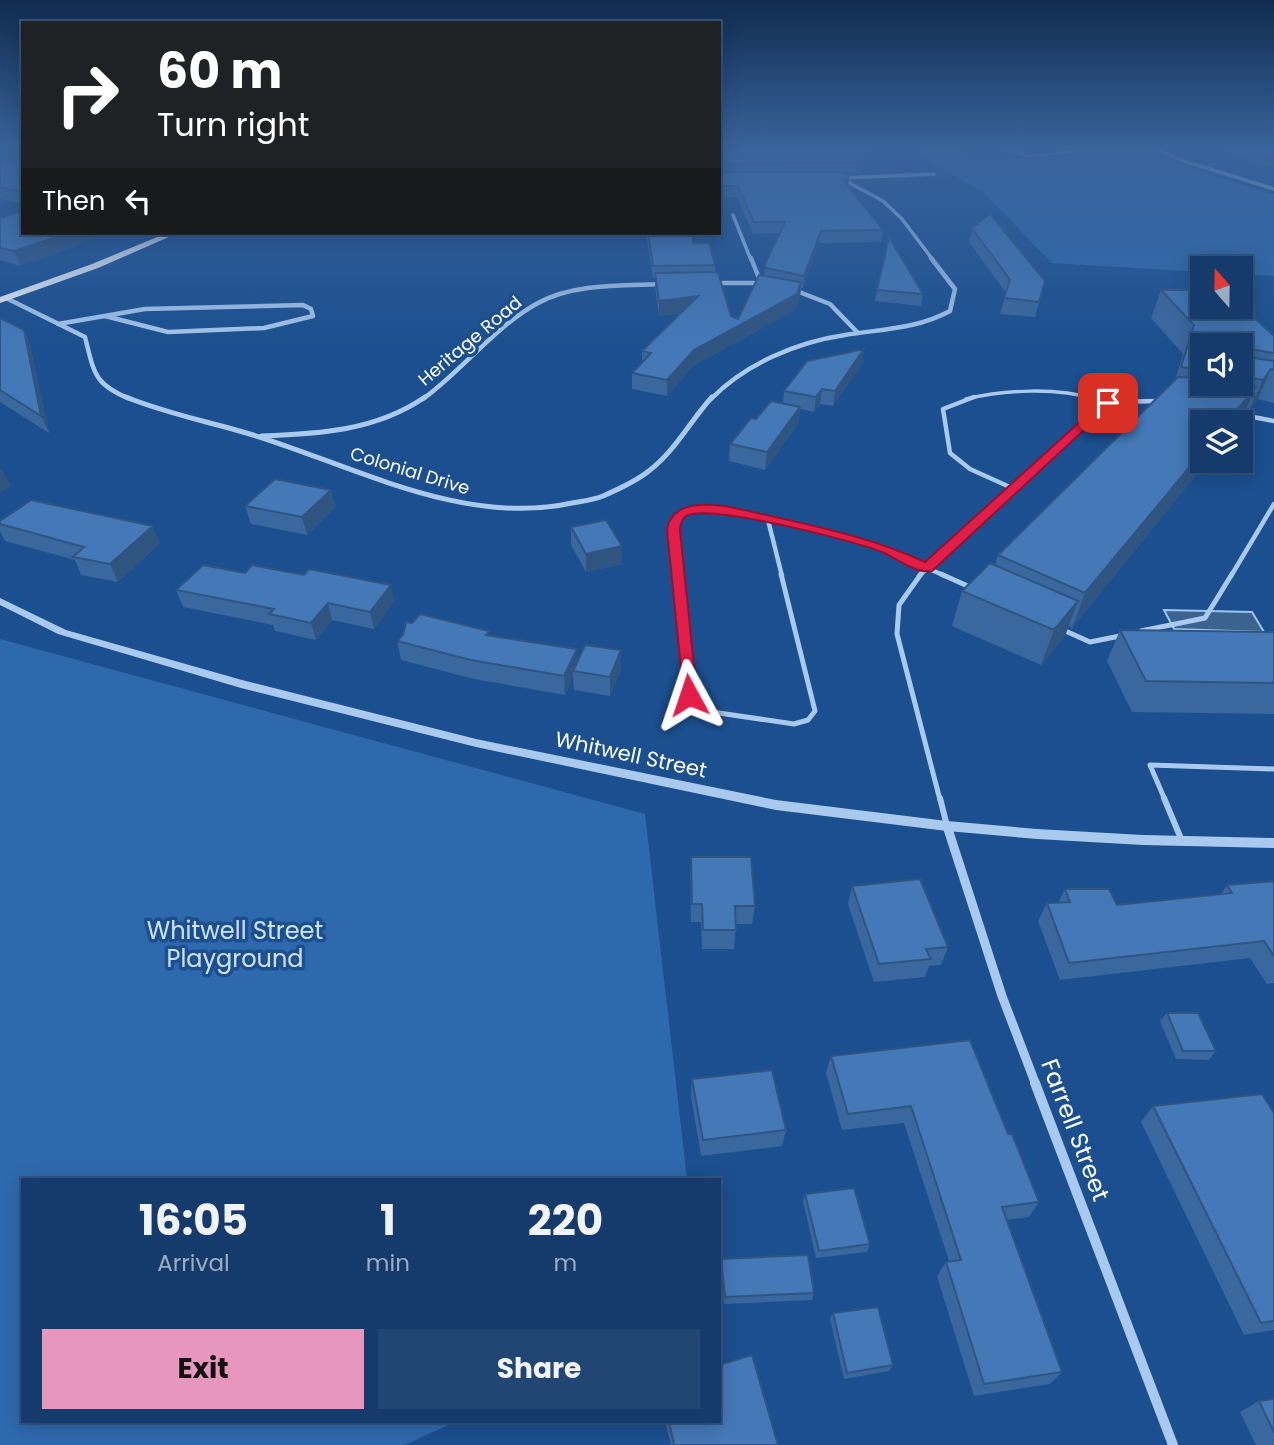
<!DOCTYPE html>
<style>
:root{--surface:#143b6b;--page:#214673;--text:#f1f3f6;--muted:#9dadc1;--line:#33557e;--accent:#e797bd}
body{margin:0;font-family:Poppins,sans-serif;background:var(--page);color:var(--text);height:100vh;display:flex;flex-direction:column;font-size:26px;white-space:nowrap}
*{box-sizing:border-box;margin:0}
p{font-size:23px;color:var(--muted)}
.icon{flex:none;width:38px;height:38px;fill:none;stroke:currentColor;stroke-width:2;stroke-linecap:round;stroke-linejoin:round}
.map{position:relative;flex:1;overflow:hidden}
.panel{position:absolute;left:21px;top:1178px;width:700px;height:245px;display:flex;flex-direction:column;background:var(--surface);border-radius:0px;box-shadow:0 4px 18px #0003,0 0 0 2px var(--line)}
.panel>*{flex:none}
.top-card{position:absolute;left:21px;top:21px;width:700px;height:214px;border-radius:0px;box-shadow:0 4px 18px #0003,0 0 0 2px var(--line);background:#202124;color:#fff;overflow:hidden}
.needle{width:46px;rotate:340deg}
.tools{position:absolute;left:1190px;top:256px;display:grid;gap:14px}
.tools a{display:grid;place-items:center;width:63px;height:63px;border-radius:0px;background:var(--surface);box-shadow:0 4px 18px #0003,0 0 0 2px var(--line);font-size:35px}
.pin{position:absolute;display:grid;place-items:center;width:60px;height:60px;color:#fff;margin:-30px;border-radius:14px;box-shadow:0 4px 10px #0006}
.me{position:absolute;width:77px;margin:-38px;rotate:355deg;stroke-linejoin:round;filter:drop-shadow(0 0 5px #0008)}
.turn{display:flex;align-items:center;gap:24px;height:147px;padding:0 21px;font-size:32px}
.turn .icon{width:91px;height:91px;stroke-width:2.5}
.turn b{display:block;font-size:49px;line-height:60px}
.then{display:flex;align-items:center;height:66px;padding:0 21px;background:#0003;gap:14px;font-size:26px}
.eta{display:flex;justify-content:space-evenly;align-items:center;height:119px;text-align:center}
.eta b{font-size:42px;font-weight:700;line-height:49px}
.button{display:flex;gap:14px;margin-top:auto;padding:14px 21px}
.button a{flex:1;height:80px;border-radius:0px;background:var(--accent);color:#111;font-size:28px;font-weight:700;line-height:80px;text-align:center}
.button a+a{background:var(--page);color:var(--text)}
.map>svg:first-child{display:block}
</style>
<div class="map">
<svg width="1274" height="1445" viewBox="0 0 1274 1445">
<rect width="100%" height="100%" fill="#1b4f8f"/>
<path fill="#2e69ad" d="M 916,149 L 960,149 L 976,161 L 1143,149 L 1215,176 L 1274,194 L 1274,276 L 1241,274 L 1241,268 L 1202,268 L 1202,272 L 1052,263 L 984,193 L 930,161 Z
M 0,639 L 645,814 L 687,1179 L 23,1180 L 23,1421 L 457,1421 L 405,1445 L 0,1445 Z"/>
<path fill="#3c6290" stroke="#9cc4f0" stroke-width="2" d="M 1164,610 L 1252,612 L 1264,632 L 1174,629 Z"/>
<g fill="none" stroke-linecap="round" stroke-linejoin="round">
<path stroke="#a9c9ee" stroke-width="2.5" d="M 1007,149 L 1027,156 L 1099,149"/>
<path stroke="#a9c9ee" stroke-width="3.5" d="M 966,399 C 1005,390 1056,387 1095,399"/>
<path stroke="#a9c9ee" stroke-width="4.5" d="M 974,397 L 943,409 L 950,453 L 970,469 L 1012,488
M 1089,397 L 1107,402 L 1159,401
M 1237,414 L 1274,421
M 768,520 L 782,576
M 677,576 C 673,531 664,506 722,509 L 873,544 L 945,576
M 919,576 L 1012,488 L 1108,403
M 1231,576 L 1274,504"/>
<path stroke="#a9c9ee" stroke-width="5" d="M 677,574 L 689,695 L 694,706 L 705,711 L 794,724 L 808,720 L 815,711 L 781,574
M 921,574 L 899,605 L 897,634 L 940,800
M 941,574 L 972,588
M 1061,629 L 1090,642 L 1125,635
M 1141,631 L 1205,618 L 1232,574
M 1165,800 L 1150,765 L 1274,769"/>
<path stroke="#a9c9ee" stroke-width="6" d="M 940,798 L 947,826
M 1164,798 L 1182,841"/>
<path stroke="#a9c9ee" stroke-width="3.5" d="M 1155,149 L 1184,161 L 1274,189
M 842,178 L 934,174
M 842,179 L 883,201 L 902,219 L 933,260
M 733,215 L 751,260"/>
<path stroke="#a9c9ee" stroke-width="4.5" d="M 751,258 L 761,283
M 714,283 L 762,283
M 794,290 L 830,304 L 858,333
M 6,298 L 85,337 C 94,372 93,384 130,399
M 58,324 L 145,309 L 303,305 L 311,309 L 313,316 L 264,328 L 168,332 L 105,316
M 423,399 C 463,370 494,327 538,303 C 575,283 623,286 664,284
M 711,399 C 745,364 797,342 845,335 C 882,329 917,329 950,311 L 955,289 L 931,258"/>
<path stroke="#a9c9ee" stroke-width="5" d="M 126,397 C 167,414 211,422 253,435 C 354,466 464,527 572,503 C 583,501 594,500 603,496 C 619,489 637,481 650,470 C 675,451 691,420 712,397
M 261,436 C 318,434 376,431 425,397"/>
<path stroke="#a9c9ee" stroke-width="9" d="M 947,826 L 1002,996 L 1036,1085"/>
<path stroke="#a9c9ee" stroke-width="10" d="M 1035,1083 L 1173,1445"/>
<path fill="#a9c9ee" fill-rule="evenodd" d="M 0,598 L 66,630 L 242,680 L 476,739 L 776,800 L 947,821 L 1037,829 L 1143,835 L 1274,838 L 1274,848 L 1143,845 L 1037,839 L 947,831 L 776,810 L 476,747 L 241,688 L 58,634 L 0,605 Z"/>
<path fill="#f0f6ff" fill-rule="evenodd" d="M 167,233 L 178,233 L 98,268 L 0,303 L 0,297 L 92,264 Z"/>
</g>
<path fill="#3a679d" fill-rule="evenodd" d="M 719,149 L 869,149 L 862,173 L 844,173 L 849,176 L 848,187 L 883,230 L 881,242 L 819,243 L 803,288 L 801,288 L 800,297 L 795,310 L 693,366 L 667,396 L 632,389 L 632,373 L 642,363 L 642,351 L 680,313 L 659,316 L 655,287 L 655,278 L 653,278 L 646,233 L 692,233 L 693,243 L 715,265 L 715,272 L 731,316 L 738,319 L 764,275 L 765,264 L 779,233 L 753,234 L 737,197 L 719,197 Z
M 1218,149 L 1274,149 L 1274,168 Z
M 23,158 L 23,204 L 0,199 L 0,161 Z
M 0,218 L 23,233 L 106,233 L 70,248 L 20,266 L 0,260 Z
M 972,228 L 1045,281 L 1035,317 L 1000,314 L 1006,293 L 969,242 Z
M 877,290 L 923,294 L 921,306 L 875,301 Z
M 1161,290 L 1274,336 L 1274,403 L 1258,399 L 1249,410 L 1246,410 L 1242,418 L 1202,460 L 1208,460 L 1072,628 L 1069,626 L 1065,636 L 1041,665 L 952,626 L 962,591 L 995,565 L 998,555 L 1175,380 L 1183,354 L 1151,318 ZM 1202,345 L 1241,345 L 1241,383 L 1202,383 Z
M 0,318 L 24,330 L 30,345 L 49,433 L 0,402 Z
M 864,349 L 862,364 L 833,406 L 820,404 L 814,412 L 800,409 L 798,424 L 765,470 L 729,461 L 730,444 L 756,419 L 783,403 L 784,391 Z
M 331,490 L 335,507 L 307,535 L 251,524 L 245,506 Z
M 0,521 L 160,543 L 118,582 L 81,575 L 75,560 L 5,541 L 0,531 Z
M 571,527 L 622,546 L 622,564 L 586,572 L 571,545 Z
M 176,590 L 394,601 L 374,629 L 332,620 L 316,640 L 275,631 L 273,625 L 183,607 Z
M 1120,630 L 1274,632 L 1274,714 L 1132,712 L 1107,661 Z
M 403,635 L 489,636 L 577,662 L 621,669 L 610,696 L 574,690 L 573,677 L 565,695 L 474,679 L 401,660 L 397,641 Z
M 691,857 L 755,906 L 752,924 L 736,924 L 734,949 L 702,949 L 701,922 L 691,922 L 690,875 Z
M 1274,881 L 1274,983 L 1267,984 L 1250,958 L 1060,980 L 1038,921 L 1047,903 L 1058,903 L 1065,889 L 1117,905 L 1221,894 L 1227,885 Z
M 852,886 L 948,947 L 941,965 L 929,966 L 925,977 L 874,982 L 848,904 Z
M 1167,1013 L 1216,1051 L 1209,1060 L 1176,1059 L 1160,1021 Z
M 831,1056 L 1008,1134 L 1039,1202 L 1029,1217 L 1007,1220 L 1062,1372 L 1050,1384 L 974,1396 L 937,1276 L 946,1262 L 949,1261 L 904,1123 L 842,1130 L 826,1073 Z
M 692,1079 L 786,1130 L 782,1146 L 701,1156 L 691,1096 Z
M 1153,1106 L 1274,1113 L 1274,1330 L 1244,1335 L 1141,1122 Z
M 805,1194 L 870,1244 L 867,1252 L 816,1258 L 803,1201 Z
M 721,1259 L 814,1293 L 812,1300 L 724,1304 L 720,1266 Z
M 833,1313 L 893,1365 L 889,1371 L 844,1379 L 830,1319 Z
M 1274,1399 L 1274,1445 L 1256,1445 L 1240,1412 L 1259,1401 Z
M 665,1421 L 719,1421 L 778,1445 L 671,1445 Z"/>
<path fill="#305480" d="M 867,149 L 869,149 L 862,173 L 863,162 Z
M 849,176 L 848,187 L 844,181 Z
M 821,231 L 819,243 L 803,288 L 804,276 Z
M 68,233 L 106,233 L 70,248 L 20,266 L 14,251 Z
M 801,282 L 800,297 L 795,310 L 693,366 L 667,396 L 667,380 L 694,350 Z
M 698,296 L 697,311 L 659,316 L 659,301 Z
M 24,330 L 30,345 L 49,433 L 41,416 Z
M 864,349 L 862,364 L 833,406 L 835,391 Z
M 1271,369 L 1258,399 L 1249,410 L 1263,380 Z
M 1256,387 L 1242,418 L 1239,422 L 1227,422 Z
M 822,389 L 820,404 L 814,412 L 816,397 Z
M 800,407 L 798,424 L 765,470 L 767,452 Z
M 1202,452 L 1202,460 L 1208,460 L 1072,628 L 1085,593 Z
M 2,469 L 11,486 L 0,492 L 0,470 Z
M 331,490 L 335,507 L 307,535 L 302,517 Z
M 153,526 L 160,543 L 118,582 L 110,564 Z
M 622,546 L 622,564 L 586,572 L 586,554 Z
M 391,585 L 394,601 L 374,629 L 370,612 Z
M 1078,601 L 1065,636 L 1041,665 L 1054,630 Z
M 328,603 L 332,620 L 316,640 L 311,623 Z
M 577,649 L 578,668 L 573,671 L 573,677 L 565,695 L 564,676 Z
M 621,650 L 621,669 L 610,696 L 610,677 Z"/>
<path fill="#4478b7" stroke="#305480" stroke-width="2" d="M 719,149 L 867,149 L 863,162 L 719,164 Z
M 1244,149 L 1274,149 L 1274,159 Z
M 23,158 L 23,192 L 0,187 L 0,161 Z
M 719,172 L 841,172 L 849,176 L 844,181 L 883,230 L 821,231 L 804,276 L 766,268 L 765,264 L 785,222 L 754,222 L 738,186 L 719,186 Z
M 23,211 L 23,233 L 68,233 L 14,251 L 0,248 L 0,218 Z
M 990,214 L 1045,281 L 1039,302 L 1004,298 L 1010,280 L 972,228 Z
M 648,233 L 692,233 L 693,243 L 709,243 L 715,265 L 653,266 Z
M 889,237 L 923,294 L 877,290 Z
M 718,272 L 731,316 L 738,319 L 759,275 L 801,282 L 797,294 L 694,350 L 667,380 L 632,373 L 651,353 L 642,351 L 698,296 L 659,301 L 655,273 Z
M 1161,290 L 1202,290 L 1202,306 L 1241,306 L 1274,336 L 1274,353 L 1251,349 L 1247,352 L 1249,357 L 1274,361 L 1274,370 L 1271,369 L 1263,380 L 1241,376 L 1241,345 L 1216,345 L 1215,343 L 1206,342 L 1204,345 L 1202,345 L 1202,370 L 1181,367 L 1194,325 Z
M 0,318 L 24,330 L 41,416 L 0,390 Z
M 864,349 L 835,391 L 822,389 L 816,397 L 784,391 L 807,361 Z
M 1178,377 L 1202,378 L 1202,383 L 1235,383 L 1256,387 L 1227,422 L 1202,422 L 1202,452 L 1085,593 L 998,555 Z
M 771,401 L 800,407 L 767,452 L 730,444 L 751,418 L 756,419 Z
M 275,479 L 331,490 L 302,517 L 245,506 Z
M 31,500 L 153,526 L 110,564 L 73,557 L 84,547 L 0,524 L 0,521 Z
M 606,520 L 622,546 L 586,554 L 571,527 Z
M 990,563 L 1078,601 L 1054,630 L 962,591 Z
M 203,565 L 245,573 L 252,565 L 304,575 L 309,569 L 391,585 L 370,612 L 328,603 L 311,623 L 269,614 L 274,609 L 176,590 Z
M 420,614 L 489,631 L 486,635 L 577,649 L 564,676 L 471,660 L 397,641 L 403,635 L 406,622 L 412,623 Z
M 1120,630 L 1274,632 L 1274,683 L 1146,681 Z
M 585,645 L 621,650 L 610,677 L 573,671 Z
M 691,857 L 751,857 L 755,906 L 735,906 L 736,930 L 703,930 L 702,904 L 692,904 Z
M 920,879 L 948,947 L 926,949 L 931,959 L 879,964 L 852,886 Z
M 1274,881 L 1274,956 L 1264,941 L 1069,963 L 1047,903 L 1070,902 L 1065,889 L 1109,889 L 1117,905 L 1232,893 L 1227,885 Z
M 1167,1013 L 1198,1013 L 1216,1051 L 1183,1051 Z
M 970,1040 L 1008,1134 L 1012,1134 L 1039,1202 L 1002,1207 L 1062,1372 L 984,1384 L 946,1262 L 961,1260 L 911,1106 L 848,1114 L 831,1056 Z
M 772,1070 L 786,1130 L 703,1140 L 692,1079 Z
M 1262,1094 L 1274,1113 L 1274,1321 L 1261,1323 L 1153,1106 Z
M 854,1188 L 870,1244 L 819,1251 L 805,1194 Z
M 808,1255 L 814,1293 L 725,1297 L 721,1259 Z
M 878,1307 L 893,1365 L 847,1373 L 833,1313 Z
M 752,1355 L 778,1445 L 674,1445 L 669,1421 L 719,1421 L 719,1365 Z
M 1274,1399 L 1274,1432 L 1259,1401 Z"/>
<linearGradient id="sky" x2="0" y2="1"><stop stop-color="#0f2b4f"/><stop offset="0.42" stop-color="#39639b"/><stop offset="1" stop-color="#39639b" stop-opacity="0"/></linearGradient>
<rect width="1274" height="351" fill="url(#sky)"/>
<path fill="#e11d48" stroke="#92132f" stroke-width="2" d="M 1104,400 L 1113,403 L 932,571 C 916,574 896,558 882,552 C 854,541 708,503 686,516 C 681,520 680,525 680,530 L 697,695 L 695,698 L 684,698 L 667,530 C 669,516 678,509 691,506 C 718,501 745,511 771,516 C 824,528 875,539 925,562 Z"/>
<g text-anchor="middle" stroke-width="7" stroke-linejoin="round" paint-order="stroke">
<g font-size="18" fill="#fff" stroke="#1b4f8f">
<text transform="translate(470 341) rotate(-40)" y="6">Heritage Road</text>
<text transform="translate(410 471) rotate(17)" y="6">Colonial Drive</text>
</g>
<g font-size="21" fill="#fff" stroke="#1b4f8f">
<text transform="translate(631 755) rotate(12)" y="7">Whitwell Street</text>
</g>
<g font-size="24" fill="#cfe3fa" stroke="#1b4f8f">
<text x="235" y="939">Whitwell Street<tspan x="235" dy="28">Playground</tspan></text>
</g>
<g font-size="24" fill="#fff" stroke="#1b4f8f">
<text transform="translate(1075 1130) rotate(69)" y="8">Farrell Street</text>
</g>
</g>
</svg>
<div class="tools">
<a><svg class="needle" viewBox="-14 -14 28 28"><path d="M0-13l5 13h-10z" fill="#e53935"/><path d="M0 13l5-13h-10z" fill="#9dadc1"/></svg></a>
<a><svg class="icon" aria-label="sound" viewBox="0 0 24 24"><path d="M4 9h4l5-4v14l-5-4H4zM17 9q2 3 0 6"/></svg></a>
<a><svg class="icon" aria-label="layers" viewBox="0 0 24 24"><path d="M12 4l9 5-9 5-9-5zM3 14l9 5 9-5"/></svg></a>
</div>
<div class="pin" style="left:1108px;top:403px;background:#d93025"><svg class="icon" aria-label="arrive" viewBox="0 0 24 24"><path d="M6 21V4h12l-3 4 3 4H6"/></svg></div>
<svg class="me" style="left:689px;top:695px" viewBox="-20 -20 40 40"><path d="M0-17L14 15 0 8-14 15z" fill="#e11d48" stroke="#fff" stroke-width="4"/></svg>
<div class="top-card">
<div class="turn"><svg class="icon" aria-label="right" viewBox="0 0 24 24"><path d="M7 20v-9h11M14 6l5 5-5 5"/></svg><div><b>60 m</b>Turn right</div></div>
<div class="then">Then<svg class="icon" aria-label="left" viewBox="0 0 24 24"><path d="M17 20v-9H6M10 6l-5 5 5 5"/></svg></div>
</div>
<section class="panel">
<div class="eta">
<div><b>16:05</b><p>Arrival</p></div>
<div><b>1</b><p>min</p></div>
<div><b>220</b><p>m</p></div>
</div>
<div class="button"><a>Exit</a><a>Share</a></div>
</section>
</div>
